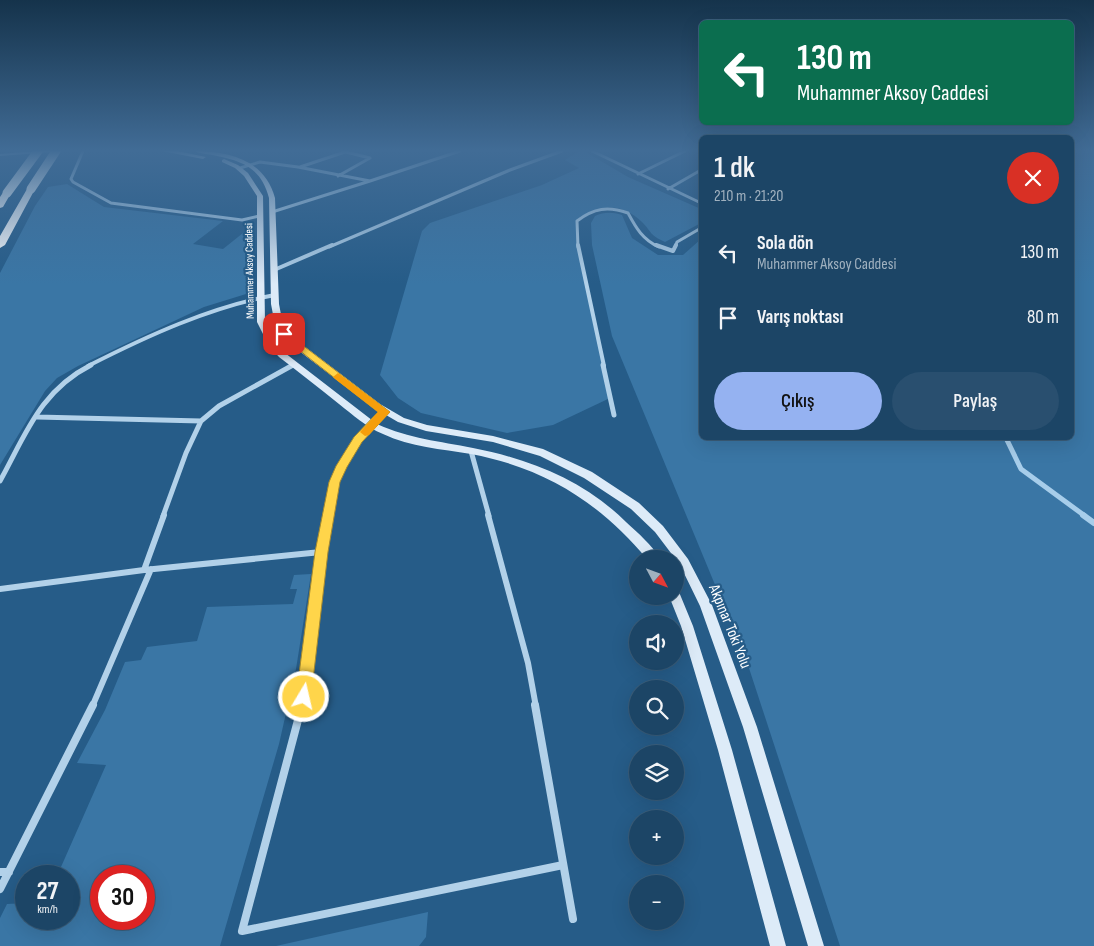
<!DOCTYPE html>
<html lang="tr">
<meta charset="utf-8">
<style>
:root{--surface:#1c4566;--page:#294f6f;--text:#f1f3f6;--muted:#a0b1bf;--line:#3a5d7a;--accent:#95b2f1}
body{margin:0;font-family:"Sofia Sans Condensed",sans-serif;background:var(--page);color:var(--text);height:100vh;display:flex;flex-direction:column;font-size:19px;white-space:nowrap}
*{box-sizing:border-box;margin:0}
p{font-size:16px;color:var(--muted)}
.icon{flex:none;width:28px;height:28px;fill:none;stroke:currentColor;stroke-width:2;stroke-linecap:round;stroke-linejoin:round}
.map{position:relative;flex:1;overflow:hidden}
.panel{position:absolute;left:699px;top:135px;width:375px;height:305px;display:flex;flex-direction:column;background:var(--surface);border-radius:8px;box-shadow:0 5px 20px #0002,0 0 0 1px var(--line)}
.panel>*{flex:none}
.top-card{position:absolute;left:699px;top:20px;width:375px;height:105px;border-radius:8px;box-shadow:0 5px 20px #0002,0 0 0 1px var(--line);background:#0b6e4f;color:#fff;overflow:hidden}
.needle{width:32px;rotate:131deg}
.buttons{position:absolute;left:629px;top:550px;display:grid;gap:10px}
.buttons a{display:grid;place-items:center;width:55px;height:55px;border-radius:50%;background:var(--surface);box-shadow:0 5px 20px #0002,0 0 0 1px var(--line);font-size:25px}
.speed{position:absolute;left:15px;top:865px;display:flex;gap:10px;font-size:25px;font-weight:700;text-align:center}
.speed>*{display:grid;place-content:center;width:65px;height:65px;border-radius:50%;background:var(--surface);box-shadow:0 5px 20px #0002,0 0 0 1px var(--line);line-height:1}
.speed small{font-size:12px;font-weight:400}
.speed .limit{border:8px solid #d22;background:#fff;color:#111}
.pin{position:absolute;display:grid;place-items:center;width:42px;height:42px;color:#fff;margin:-21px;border-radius:10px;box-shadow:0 2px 8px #0006}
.me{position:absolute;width:55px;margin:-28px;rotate:9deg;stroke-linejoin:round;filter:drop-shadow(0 0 4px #0008)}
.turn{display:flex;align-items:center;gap:18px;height:105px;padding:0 15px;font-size:22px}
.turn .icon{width:65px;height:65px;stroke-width:2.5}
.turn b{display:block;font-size:35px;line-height:42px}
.round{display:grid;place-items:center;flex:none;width:52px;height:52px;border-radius:26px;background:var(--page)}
.head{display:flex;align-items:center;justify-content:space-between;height:85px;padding:0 15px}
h1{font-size:30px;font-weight:600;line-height:38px}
.button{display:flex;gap:10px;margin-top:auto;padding:10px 15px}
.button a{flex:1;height:58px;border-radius:30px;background:var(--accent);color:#111;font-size:20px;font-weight:600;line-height:58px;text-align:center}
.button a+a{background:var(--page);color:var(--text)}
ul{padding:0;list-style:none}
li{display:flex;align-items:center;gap:15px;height:65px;padding:0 15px}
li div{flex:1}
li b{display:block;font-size:19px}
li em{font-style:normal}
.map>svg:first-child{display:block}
</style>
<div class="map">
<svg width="1094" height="946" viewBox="0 0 1094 946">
<rect width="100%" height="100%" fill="#265c88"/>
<path fill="#3a76a5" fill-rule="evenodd" d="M 579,151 L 584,151 L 628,177 L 701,209 L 701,223 L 665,242 C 648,234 653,233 642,222 C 621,202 598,204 577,221 L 578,245 L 610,398 L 553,425 L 507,433 L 421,413 L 398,398 L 380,375 L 422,231 L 430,223 L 542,185 L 579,168 L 565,160 Z
M 1071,151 L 1094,151 L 1094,946 L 840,946 L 747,662 L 612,336 L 592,245 L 591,223 L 595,216 C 604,212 612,212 622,215 L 632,238 L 658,255 L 683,255 L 701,239 L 701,438 L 1071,438 Z
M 67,184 L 104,207 L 223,221 L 193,244 L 223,249 L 248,229 L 246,294 L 204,307 L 78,366 L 57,378 L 45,391 L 0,465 L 0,273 L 35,206 L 48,187 Z
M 311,574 L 296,669 L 279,744 L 220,946 L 0,946 L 0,918 L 7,904 L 26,903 L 26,919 L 69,919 L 69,876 L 57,876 L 106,765 L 77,763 L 105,710 L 125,662 L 141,660 L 147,647 L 197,641 L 207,607 L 293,604 L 297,589 L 290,589 L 294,575 ZM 101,876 L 144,876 L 144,919 L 101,919 Z
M 428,912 L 426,937 L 419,946 L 276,946 Z"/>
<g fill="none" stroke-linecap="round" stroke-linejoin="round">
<path stroke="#a7cdea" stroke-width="5" d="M 1006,438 L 1021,469 L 1085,516"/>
<path stroke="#a7cdea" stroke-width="6" d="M 1083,515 L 1094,523"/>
<path stroke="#b2d1e9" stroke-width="3" d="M 83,151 L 71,179 L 73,182 L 111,203 L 242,220 L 259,216
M 592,151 L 701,203
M 300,167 L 345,152
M 240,168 L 260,162 L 298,167 L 370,181 L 272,212
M 638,174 L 685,151
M 338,176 L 370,158 L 342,151
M 370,181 L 460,151
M 668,189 L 701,170
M 329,247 L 510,170 L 562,151
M 578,247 L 577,221 C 594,208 608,206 628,213 C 636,228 643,240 659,247
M 675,247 L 677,242 L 701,228"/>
<path stroke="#b2d1e9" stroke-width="4" d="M 578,245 L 604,366
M 656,245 L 673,251 L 676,245
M 274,270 L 332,245
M 88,366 C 147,336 210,307 275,295
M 291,366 L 294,364"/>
<path stroke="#b2d1e9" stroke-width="5" d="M 603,365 L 614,415
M 37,417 L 201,421
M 471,451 L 489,516
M 0,481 C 26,434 40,391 91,365
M 163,516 L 186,453 L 201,421 L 219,406 L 293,365
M 327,516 C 337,468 350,446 385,412"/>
<path stroke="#b2d1e9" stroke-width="6" d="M 488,515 L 528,663 L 536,707
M 321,552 L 327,515
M 144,570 L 321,552 L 308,674 L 302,707
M 0,589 L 144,570 L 164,515
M 92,707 L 151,569"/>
<path stroke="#b2d1e9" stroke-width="8" d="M 302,705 L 242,931 L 563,865
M 535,705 L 573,919
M 0,872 L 9,872
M 0,889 L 93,705"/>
<path fill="#b2d1e9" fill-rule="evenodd" d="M 36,151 L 66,151 L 0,156 L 0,154 Z"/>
<path fill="#ddebf8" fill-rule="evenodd" d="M 162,151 L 177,151 L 206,157 L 203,159 Z
M 194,151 C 229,151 265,160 275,198 L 279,304 L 283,325 L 296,340 L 380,404 L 404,418 L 427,425 L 493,436 L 543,449 L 592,472 L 639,503 L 663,526 L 688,559 L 712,605 L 757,727 L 824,946 L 808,946 L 743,727 L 700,606 L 680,565 L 655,532 L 631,509 L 584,478 L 540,456 L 493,442 L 426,431 L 398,422 L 374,408 L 290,344 L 275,325 L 271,304 L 269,198 C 262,170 244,161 217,156 C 209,154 201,154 194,151 Z
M 224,159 L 238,165 L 248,173 L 263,196 L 265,322 L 276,345 L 285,353 L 377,424 C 410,439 439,441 473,448 C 530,459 585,481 626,522 C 638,533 652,545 660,559 L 647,559 C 599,502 545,468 471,454 C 441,449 411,447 383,434 C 366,427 353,415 339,404 C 319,388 299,372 279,357 L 269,346 L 257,322 L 257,196 L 244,176 L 235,168 L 222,162 L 222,160 Z
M 675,591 L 679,592 L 693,626 L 732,750 L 786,946 L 770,946 L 718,750 L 681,626 L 669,596 L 675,596 Z"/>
<path fill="#fff" fill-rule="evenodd" d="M 31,186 L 35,189 L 5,245 L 0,248 L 0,236 L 27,189 Z
M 7,190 L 11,193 L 3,207 L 0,208 L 0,197 L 4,191 Z"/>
<path stroke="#fff" stroke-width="9" d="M 31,189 L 56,151
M 7,193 L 38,151"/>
</g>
<linearGradient id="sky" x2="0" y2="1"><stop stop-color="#15334b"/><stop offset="0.53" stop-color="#416c96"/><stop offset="1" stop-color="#416c96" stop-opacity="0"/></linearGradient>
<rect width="1094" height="284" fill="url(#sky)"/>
<path fill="#ffd54a" stroke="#a68a30" d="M 284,331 L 390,412 L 362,442 L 347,467 L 340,482 L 328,552 L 311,697 L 309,702 L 304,704 L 298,702 L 296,697 L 315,552 L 329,482 L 336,466 L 354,437 L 378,412 L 281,336 L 281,332 Z"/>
<path fill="#f59e0b" d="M 338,373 L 390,412 L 369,435 L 365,436 L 360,432 L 378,412 L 335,379 L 333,377 Z"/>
<g text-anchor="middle" stroke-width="4.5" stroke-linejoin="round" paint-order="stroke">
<g font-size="11" fill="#fff" stroke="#265c88">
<text transform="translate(249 271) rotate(-91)" y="4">Muhammer Aksoy Caddesi</text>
</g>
<g font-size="16" fill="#fff" stroke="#265c88">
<text transform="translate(731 626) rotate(68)" y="6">Akpınar Toki Yolu</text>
</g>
</g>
</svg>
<div class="buttons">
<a><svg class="needle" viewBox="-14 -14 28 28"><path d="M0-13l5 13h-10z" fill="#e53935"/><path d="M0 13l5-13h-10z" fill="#a0b1bf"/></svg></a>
<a><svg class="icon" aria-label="sound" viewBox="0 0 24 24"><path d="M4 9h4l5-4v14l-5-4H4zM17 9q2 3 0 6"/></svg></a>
<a><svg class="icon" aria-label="search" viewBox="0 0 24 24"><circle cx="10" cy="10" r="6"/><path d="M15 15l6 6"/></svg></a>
<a><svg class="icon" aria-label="layers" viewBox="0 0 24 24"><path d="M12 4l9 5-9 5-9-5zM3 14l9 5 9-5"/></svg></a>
<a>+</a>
<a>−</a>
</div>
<div class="speed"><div>27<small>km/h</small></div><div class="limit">30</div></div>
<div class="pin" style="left:284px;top:334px;background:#d93025"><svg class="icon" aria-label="arrive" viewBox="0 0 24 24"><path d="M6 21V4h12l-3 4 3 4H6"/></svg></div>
<svg class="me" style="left:304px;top:697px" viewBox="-20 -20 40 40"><circle r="17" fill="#ffd54a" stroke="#fff" stroke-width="3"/><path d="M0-11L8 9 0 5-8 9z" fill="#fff"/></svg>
<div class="top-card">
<div class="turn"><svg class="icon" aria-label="left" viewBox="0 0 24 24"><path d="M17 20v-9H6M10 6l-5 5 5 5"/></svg><div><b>130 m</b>Muhammer Aksoy Caddesi</div></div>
</div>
<section class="panel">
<div class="head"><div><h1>1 dk</h1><p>210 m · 21:20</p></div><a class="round" style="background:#d93025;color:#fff"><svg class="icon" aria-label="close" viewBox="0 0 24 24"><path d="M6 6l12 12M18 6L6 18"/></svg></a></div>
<ul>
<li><svg class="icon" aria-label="left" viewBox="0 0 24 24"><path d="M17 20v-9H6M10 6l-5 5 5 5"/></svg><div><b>Sola dön</b><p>Muhammer Aksoy Caddesi</p></div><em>130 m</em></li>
<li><svg class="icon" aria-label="arrive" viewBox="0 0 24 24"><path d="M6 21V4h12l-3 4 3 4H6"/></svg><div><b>Varış noktası</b></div><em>80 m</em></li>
</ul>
<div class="button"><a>Çıkış</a><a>Paylaş</a></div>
</section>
</div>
